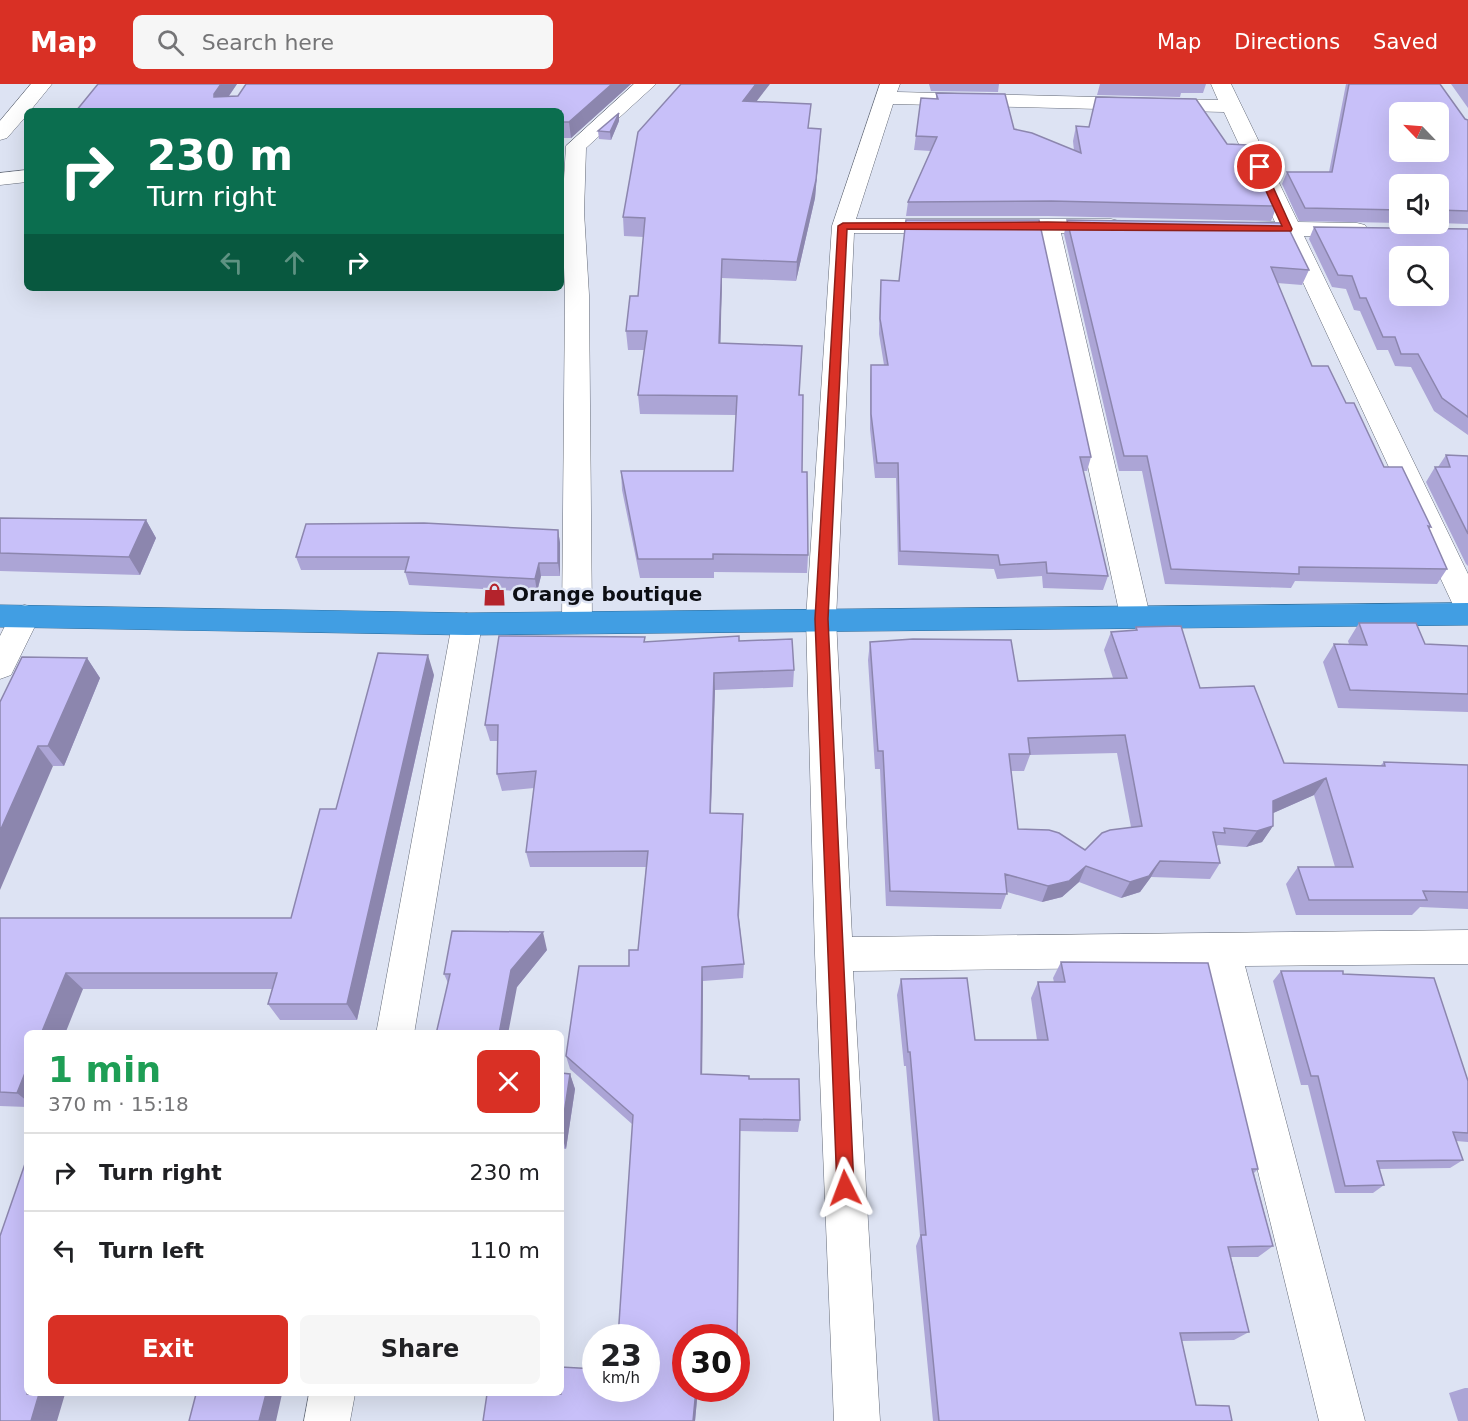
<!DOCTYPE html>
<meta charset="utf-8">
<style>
:root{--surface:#fff;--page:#f6f6f6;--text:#202124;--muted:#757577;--line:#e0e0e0;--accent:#d93025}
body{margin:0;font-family:"DejaVu Sans",sans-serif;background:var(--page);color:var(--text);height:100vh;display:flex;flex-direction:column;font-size:22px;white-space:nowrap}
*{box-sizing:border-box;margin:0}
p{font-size:20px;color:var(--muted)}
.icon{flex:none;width:33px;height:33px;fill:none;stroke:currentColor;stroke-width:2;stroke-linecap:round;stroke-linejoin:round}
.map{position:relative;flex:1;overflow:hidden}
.side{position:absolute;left:24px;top:946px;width:540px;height:366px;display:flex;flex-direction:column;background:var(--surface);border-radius:9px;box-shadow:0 6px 24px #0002}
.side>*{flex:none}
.guide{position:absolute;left:24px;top:24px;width:540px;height:183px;border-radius:9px;box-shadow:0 6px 24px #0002;background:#0b6e4f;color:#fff;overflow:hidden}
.needle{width:39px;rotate:295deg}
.fabs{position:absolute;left:1389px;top:18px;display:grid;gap:12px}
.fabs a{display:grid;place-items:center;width:60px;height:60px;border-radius:9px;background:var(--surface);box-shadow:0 6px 24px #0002;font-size:30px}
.speed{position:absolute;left:582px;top:1240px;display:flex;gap:12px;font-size:30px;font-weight:700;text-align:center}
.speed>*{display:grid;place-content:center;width:78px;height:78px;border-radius:50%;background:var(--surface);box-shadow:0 6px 24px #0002;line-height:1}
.speed small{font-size:15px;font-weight:400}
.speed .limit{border:9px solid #d22;background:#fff;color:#111}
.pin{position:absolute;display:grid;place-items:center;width:51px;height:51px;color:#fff;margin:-26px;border:3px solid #fff;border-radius:50%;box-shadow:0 2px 6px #0007}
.me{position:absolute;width:66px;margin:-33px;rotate:357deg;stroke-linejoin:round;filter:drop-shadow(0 0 4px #0008)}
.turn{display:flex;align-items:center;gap:21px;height:126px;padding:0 24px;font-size:27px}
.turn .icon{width:78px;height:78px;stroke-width:2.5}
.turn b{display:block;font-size:42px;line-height:51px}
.lanes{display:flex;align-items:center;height:57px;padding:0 24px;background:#0003;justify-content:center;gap:30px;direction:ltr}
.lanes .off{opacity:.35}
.round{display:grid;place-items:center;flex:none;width:63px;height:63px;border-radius:9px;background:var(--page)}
.head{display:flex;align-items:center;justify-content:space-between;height:102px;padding:0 24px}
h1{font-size:36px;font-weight:700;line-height:45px;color:#1e9e55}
.action{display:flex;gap:12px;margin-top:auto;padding:12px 24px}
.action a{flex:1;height:69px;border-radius:9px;background:var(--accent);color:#fff;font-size:24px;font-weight:700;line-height:69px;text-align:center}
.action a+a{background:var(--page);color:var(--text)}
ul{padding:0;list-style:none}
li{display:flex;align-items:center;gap:18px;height:78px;padding:0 24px;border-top:2px solid var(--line)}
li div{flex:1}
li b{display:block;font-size:22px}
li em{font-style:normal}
header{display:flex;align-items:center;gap:36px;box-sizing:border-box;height:84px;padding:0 30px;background:var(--accent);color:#fff}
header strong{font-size:28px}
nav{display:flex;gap:33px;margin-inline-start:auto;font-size:21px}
.search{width:420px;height:54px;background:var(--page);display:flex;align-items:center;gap:15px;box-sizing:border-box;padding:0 21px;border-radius:9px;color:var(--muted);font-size:22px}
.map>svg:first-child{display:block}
</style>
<header>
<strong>Map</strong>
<div class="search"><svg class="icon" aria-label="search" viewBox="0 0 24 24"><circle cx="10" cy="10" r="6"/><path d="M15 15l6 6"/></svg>Search here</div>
<nav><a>Map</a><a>Directions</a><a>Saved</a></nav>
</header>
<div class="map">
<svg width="1468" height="1337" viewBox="0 0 1468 1337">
<rect width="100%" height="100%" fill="#dde3f3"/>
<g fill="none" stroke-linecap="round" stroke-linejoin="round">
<defs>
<path id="minor" d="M 31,0 L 52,0 L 30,27 L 27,27 L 27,31 L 7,54 L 0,56 L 0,37 Z
M 634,0 L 656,0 L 586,64 L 584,128 L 589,211 L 592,538 L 588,546 L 577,549 L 566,546 L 562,538 L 565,211 L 562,128 L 566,62 Z
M 880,0 L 900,0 L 897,8 L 1218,16 L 1211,0 L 1231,0 L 1298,138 L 1357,139 L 1365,141 L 1368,146 L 1365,151 L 1357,153 L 1304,152 L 1468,490 L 1468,532 L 1457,529 L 1453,521 L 1281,151 L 1236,149 L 1233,144 L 1236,139 L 1275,138 L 1224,28 L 893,20 L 856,135 L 1111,135 L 1119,137 L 1122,142 L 1119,147 L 1111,149 L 1061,149 L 1150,532 L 1146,540 L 1135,543 L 1124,540 L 1120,532 L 1038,149 L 854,149 L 836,535 L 852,853 L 1468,846 L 1468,880 L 1245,882 L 1365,1337 L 1319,1337 L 1208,883 L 853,887 L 880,1337 L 834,1337 L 815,870 L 806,535 L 832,142 Z
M 27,86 L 27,98 L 0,101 L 0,89 Z
M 25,521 L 36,524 L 40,532 L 11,591 L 0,595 L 0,552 L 14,524 Z
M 467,529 L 478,532 L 482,540 L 414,950 L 376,950 L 452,540 L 456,532 Z
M 309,1310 L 355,1310 L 350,1337 L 304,1337 Z"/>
<path id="highway" d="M 1468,519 L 1468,541 L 467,551 L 0,543 L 0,521 L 467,529 Z"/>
</defs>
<use href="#minor" stroke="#656b78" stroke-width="1"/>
<use href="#highway" stroke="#2e6c9a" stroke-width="1"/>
<use href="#minor" fill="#fff" fill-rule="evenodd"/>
<use href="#highway" fill="#419ee3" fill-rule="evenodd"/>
</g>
<path fill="#aca5d6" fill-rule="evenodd" d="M 98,0 L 237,0 L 229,12 L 631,0 L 571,54 L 561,54 L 561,27 L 76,27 Z
M 929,0 L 999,0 L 998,8 L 931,7 Z
M 1100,0 L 1206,0 L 1203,9 L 1181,9 L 1180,13 L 1097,11 Z
M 1346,0 L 1440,0 L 1465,35 L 1468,36 L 1468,140 L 1438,139 L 1438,100 L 1400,100 L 1400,139 L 1299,137 L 1282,100 L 1287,88 L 1329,88 Z
M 1451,0 L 1468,0 L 1468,24 Z
M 936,9 L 1014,45 L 1074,67 L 1073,57 L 1076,42 L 1227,60 L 1255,85 L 1277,122 L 1271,137 L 1048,132 L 906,132 L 908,118 L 931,67 L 914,66 L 921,14 L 936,15 Z
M 757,18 L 809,44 L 821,45 L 815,114 L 796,197 L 722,194 L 720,260 L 799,311 L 802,388 L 808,471 L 807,489 L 714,488 L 714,494 L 640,494 L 622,406 L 621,387 L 733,387 L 736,331 L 640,330 L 638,311 L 644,266 L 628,266 L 626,247 L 638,212 L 644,153 L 624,152 L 623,133 Z
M 619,37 L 611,56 L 599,55 L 598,47 Z
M 1067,136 L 1309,186 L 1302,201 L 1277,199 L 1312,282 L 1346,319 L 1384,383 L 1431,443 L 1429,445 L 1447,485 L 1437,500 L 1295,497 L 1291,504 L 1165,500 L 1142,387 L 1119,387 L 1064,150 Z
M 1314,143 L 1468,145 L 1468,351 L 1434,327 L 1411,283 L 1395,282 L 1388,266 L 1377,266 L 1360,227 L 1354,226 L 1346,205 L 1332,203 L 1309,155 Z
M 881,196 L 1091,373 L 1087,387 L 1083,387 L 1108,492 L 1103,506 L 1043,504 L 1042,492 L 997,495 L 994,485 L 898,481 L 896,394 L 875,394 L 870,345 L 870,296 L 871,281 L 884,281 L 879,250 L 880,211 Z
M 1446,371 L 1468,372 L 1468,482 L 1466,480 L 1426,398 L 1435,383 L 1438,383 Z
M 0,434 L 146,436 L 156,454 L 140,491 L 0,487 Z
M 558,446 L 560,459 L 560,492 L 541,492 L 537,508 L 409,501 L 405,488 L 405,486 L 301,486 L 296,473 Z
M 1359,539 L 1425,560 L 1468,562 L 1468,628 L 1338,624 L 1323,578 L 1334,560 L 1349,560 L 1348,557 Z
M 1136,543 L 1200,604 L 1284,679 L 1380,682 L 1384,678 L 1468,681 L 1468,825 L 1420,823 L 1412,831 L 1296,831 L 1286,800 L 1298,783 L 1335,783 L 1314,711 L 1273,729 L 1273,742 L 1262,758 L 1246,763 L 1218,761 L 1216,763 L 1220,779 L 1210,795 L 1151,793 L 1140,808 L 1121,814 L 1079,798 L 1062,813 L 1042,818 L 1007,808 L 1001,825 L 886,822 L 880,685 L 875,685 L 868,576 L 870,558 L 1018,597 L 1113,594 L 1104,566 L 1111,548 L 1135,546 ZM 1117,669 L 1131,743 L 1085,766 L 1018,745 L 1011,687 L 1024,687 L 1030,671 Z
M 739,557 L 794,586 L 793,603 L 715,606 L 711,729 L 743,746 L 739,834 L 744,880 L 743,894 L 703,897 L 702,990 L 749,995 L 800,1036 L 798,1048 L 740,1047 L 737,1268 L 736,1254 L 686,1254 L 686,1305 L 698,1305 L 695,1337 L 646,1305 L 632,1040 L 570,985 L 566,972 L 629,882 L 638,866 L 646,783 L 530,783 L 526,768 L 534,704 L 502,707 L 497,690 L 498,657 L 490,657 L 485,641 L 645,558 Z
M 87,574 L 100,594 L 64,682 L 53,682 L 0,618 Z
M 434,591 L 357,936 L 280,936 L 268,920 L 272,905 L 83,905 L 27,950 L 27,1023 L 0,1022 L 0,834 L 291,834 L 336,725 Z
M 547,866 L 517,903 L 448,899 L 444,890 Z
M 1061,878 L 1258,1085 L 1254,1089 L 1273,1162 L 1258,1173 L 1231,1173 L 1249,1248 L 1234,1256 L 1182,1257 L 1196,1321 L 1232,1337 L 933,1337 L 916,1162 L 920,1152 L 906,982 L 904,982 L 897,911 L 901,895 L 975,956 L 1037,956 L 1031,914 L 1038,898 L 1054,898 L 1053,894 Z
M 1281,887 L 1343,890 L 1468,997 L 1468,1058 L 1456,1057 L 1463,1076 L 1450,1084 L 1379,1085 L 1384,1101 L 1373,1109 L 1335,1109 L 1308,1001 L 1301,1001 L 1273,897 Z
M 561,989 L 570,990 L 575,1005 L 566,1065 L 561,1064 Z
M 1465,1304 L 1468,1304 L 1468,1337 L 1458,1337 L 1449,1309 Z"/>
<path fill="#8c86ae" d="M 221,0 L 237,0 L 219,26 L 214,10 Z
M 612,0 L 631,0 L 571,54 L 569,38 Z
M 756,0 L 770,0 L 743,35 L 743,17 Z
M 619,29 L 619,37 L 611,56 L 610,48 Z
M 821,45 L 815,114 L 796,197 L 797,178 Z
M 722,175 L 722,194 L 720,279 L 719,259 Z
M 146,436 L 156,454 L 140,491 L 129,473 Z
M 558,446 L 560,459 L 560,492 L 558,479 Z
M 539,479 L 541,492 L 537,508 L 535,495 Z
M 428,571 L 434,591 L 357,936 L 347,920 Z
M 87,574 L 100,594 L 64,682 L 48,662 Z
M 714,589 L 715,606 L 710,745 L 710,729 Z
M 38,662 L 53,682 L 0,806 L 0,747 Z
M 1326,694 L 1314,711 L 1262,734 L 1273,717 Z
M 1273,742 L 1262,758 L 1246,763 L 1257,747 Z
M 1160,777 L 1151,793 L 1140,808 L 1121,814 L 1130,798 Z
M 1086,782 L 1079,798 L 1062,813 L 1042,818 L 1048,802 Z
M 543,848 L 547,866 L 517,903 L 508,950 L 499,950 L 511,886 Z
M 702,883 L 703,897 L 702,1003 L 701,990 Z
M 66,889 L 83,905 L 65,950 L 41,950 Z
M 27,984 L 27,1017 L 17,1009 Z
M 570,990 L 575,1005 L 566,1065 L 561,1050 Z
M 696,1305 L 698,1305 L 695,1337 L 693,1337 Z
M 39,1310 L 65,1310 L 57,1337 L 31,1337 Z
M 266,1310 L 282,1310 L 276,1337 L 259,1337 Z"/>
<path fill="#c8c0f9" stroke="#8c86ae" stroke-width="1.5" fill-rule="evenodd" d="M 98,0 L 221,0 L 214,10 L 214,13 L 238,12 L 246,0 L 612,0 L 569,38 L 561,38 L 561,27 L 76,27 Z
M 681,0 L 756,0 L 743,17 L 811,20 L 808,44 L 821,45 L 816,96 L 797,178 L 722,175 L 719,259 L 802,262 L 799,311 L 803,311 L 802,388 L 807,388 L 808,471 L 713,470 L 713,475 L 638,475 L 621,387 L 733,387 L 737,312 L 638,311 L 647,247 L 626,247 L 630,212 L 638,212 L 645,134 L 623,133 L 638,48 Z
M 1349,0 L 1440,0 L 1465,35 L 1468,36 L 1468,127 L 1438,126 L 1438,100 L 1400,100 L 1400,126 L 1305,124 L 1287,88 L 1332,88 ZM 1400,28 L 1438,28 L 1438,68 L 1400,68 Z
M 936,9 L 1005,10 L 1014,45 L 1032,49 L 1081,69 L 1076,42 L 1089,43 L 1096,13 L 1196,15 L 1227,60 L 1248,61 L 1255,85 L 1260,85 L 1277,122 L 1051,117 L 908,118 L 937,53 L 916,52 L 921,14 L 938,15 Z
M 619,29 L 610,48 L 598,47 Z
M 906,136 L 1039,136 L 1091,373 L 1080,373 L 1108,492 L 1047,489 L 1046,478 L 1000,481 L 998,471 L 900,467 L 898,379 L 877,379 L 871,330 L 871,281 L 888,281 L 880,235 L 881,196 L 899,197 Z
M 1067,136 L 1286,139 L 1309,186 L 1271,183 L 1312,282 L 1328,282 L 1346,319 L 1354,319 L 1384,383 L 1402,383 L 1431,443 L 1428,442 L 1447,485 L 1299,483 L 1299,490 L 1171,485 L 1147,372 L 1124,372 Z
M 1314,143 L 1468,145 L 1468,333 L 1442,314 L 1418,270 L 1401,270 L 1395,253 L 1383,253 L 1366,214 L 1360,214 L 1352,192 L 1338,191 ZM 1400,172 L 1438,172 L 1438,212 L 1400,212 Z
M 1446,371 L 1468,372 L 1468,450 L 1435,383 L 1450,383 Z
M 0,434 L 146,436 L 129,473 L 0,469 Z
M 424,439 L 558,446 L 558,479 L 539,479 L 535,495 L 405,488 L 409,473 L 296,473 L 306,440 Z
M 1359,539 L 1416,539 L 1425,560 L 1468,562 L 1468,610 L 1350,606 L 1334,560 L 1367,561 Z
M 1181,542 L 1200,604 L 1254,602 L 1284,679 L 1385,682 L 1384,678 L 1468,681 L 1468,808 L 1423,807 L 1427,816 L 1309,816 L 1298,783 L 1353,783 L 1326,694 L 1273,717 L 1273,742 L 1257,747 L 1224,744 L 1225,749 L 1213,748 L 1220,779 L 1160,777 L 1149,792 L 1130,798 L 1086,782 L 1069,797 L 1048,802 L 1005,790 L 1007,810 L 890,807 L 883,667 L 878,667 L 870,558 L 913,555 L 1011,556 L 1018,597 L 1127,594 L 1111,548 L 1137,546 L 1136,543 ZM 1125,651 L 1142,742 L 1110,746 L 1102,749 L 1085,766 L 1059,749 L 1049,746 L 1018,745 L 1009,670 L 1030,670 L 1028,654 Z
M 499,552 L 645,553 L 644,558 L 739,552 L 739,557 L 792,555 L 794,586 L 714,589 L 710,729 L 743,730 L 738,831 L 744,880 L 702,883 L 701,990 L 749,992 L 749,995 L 799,995 L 800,1036 L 740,1035 L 737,1260 L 736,1254 L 686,1254 L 686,1305 L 696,1305 L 693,1337 L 483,1337 L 487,1310 L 561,1310 L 561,1283 L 596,1285 L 596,1305 L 646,1305 L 646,1254 L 618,1254 L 633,1031 L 566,972 L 579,882 L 629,882 L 629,866 L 638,866 L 648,767 L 526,768 L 536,687 L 497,690 L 498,641 L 485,641 Z
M 378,569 L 428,571 L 347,920 L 268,920 L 277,889 L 66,889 L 41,950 L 27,950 L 27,984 L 17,1009 L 0,1008 L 0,834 L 291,834 L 320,725 L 336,725 Z
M 22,573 L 87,574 L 48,662 L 38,662 L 0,747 L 0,618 Z
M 452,847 L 543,848 L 511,886 L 499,950 L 436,950 L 450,890 L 444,890 Z
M 1061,878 L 1208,879 L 1258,1085 L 1252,1085 L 1273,1162 L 1228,1163 L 1249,1248 L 1180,1249 L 1196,1321 L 1229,1322 L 1232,1337 L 939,1337 L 921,1151 L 926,1151 L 910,968 L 908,968 L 901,895 L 967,894 L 975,956 L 1048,956 L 1038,898 L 1065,898 Z
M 1281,887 L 1343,887 L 1343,890 L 1434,894 L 1468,997 L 1468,1049 L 1453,1048 L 1463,1076 L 1377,1077 L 1384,1101 L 1345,1102 L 1318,992 L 1311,992 Z
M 561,989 L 570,990 L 561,1050 Z
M 27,1074 L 27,1310 L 39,1310 L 31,1337 L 0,1337 L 0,1152 Z
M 196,1310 L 266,1310 L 259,1337 L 189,1337 Z"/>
<path fill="#d93025" stroke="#8d1f18" stroke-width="1.5" d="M 1260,81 L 1264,83 L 1292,145 L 1291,147 L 847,145 L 828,535 L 854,1104 L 851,1110 L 845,1112 L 839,1110 L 837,1104 L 815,535 L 838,142 L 843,139 L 1048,138 L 1282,142 L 1255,83 Z"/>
<defs>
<symbol id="shop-bare" viewBox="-9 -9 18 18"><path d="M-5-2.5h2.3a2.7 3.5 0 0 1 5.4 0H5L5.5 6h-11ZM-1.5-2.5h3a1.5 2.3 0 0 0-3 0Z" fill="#b4232c" stroke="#dde3f3" stroke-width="2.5" paint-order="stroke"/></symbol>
</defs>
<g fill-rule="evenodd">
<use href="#shop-bare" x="478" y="494" width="33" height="33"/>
</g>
<g text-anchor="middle" stroke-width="5" stroke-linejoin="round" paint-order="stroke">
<g font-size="20" font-weight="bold" fill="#0c0e13" stroke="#dde3f3" text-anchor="start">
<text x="512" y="517">Orange boutique</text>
</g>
</g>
</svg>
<div class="fabs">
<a><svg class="needle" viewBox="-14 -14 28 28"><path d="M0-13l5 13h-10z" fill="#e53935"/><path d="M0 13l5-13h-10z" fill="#757577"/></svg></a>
<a><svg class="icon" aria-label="sound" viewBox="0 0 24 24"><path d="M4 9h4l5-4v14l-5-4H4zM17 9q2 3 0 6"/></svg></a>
<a><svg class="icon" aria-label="search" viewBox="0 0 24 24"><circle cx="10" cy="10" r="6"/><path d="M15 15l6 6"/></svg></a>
</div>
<div class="speed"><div>23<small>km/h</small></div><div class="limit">30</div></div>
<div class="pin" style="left:1260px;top:83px;background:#d93025"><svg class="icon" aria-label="arrive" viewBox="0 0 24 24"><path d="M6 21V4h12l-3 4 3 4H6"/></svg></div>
<svg class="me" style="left:845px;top:1104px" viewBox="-20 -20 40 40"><path d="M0-17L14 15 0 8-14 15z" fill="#d93025" stroke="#fff" stroke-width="4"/></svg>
<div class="guide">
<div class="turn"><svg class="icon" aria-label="right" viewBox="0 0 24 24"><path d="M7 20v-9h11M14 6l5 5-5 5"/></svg><div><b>230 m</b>Turn right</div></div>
<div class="lanes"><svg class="icon off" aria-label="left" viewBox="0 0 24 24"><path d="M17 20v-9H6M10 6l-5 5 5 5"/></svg><svg class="icon off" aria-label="ahead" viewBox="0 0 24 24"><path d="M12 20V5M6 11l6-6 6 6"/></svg><svg class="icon" aria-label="right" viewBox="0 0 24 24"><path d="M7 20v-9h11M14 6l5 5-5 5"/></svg></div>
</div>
<section class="side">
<div class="head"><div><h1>1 min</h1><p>370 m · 15:18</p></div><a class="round" style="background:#d93025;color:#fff"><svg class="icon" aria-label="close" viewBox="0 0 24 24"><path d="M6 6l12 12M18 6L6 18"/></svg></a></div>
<ul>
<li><svg class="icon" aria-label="right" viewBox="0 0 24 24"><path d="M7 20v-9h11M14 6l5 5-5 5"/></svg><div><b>Turn right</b></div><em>230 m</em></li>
<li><svg class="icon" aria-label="left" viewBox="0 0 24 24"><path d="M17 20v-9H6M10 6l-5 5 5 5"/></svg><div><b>Turn left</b></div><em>110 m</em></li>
</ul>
<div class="action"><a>Exit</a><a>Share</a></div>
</section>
</div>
